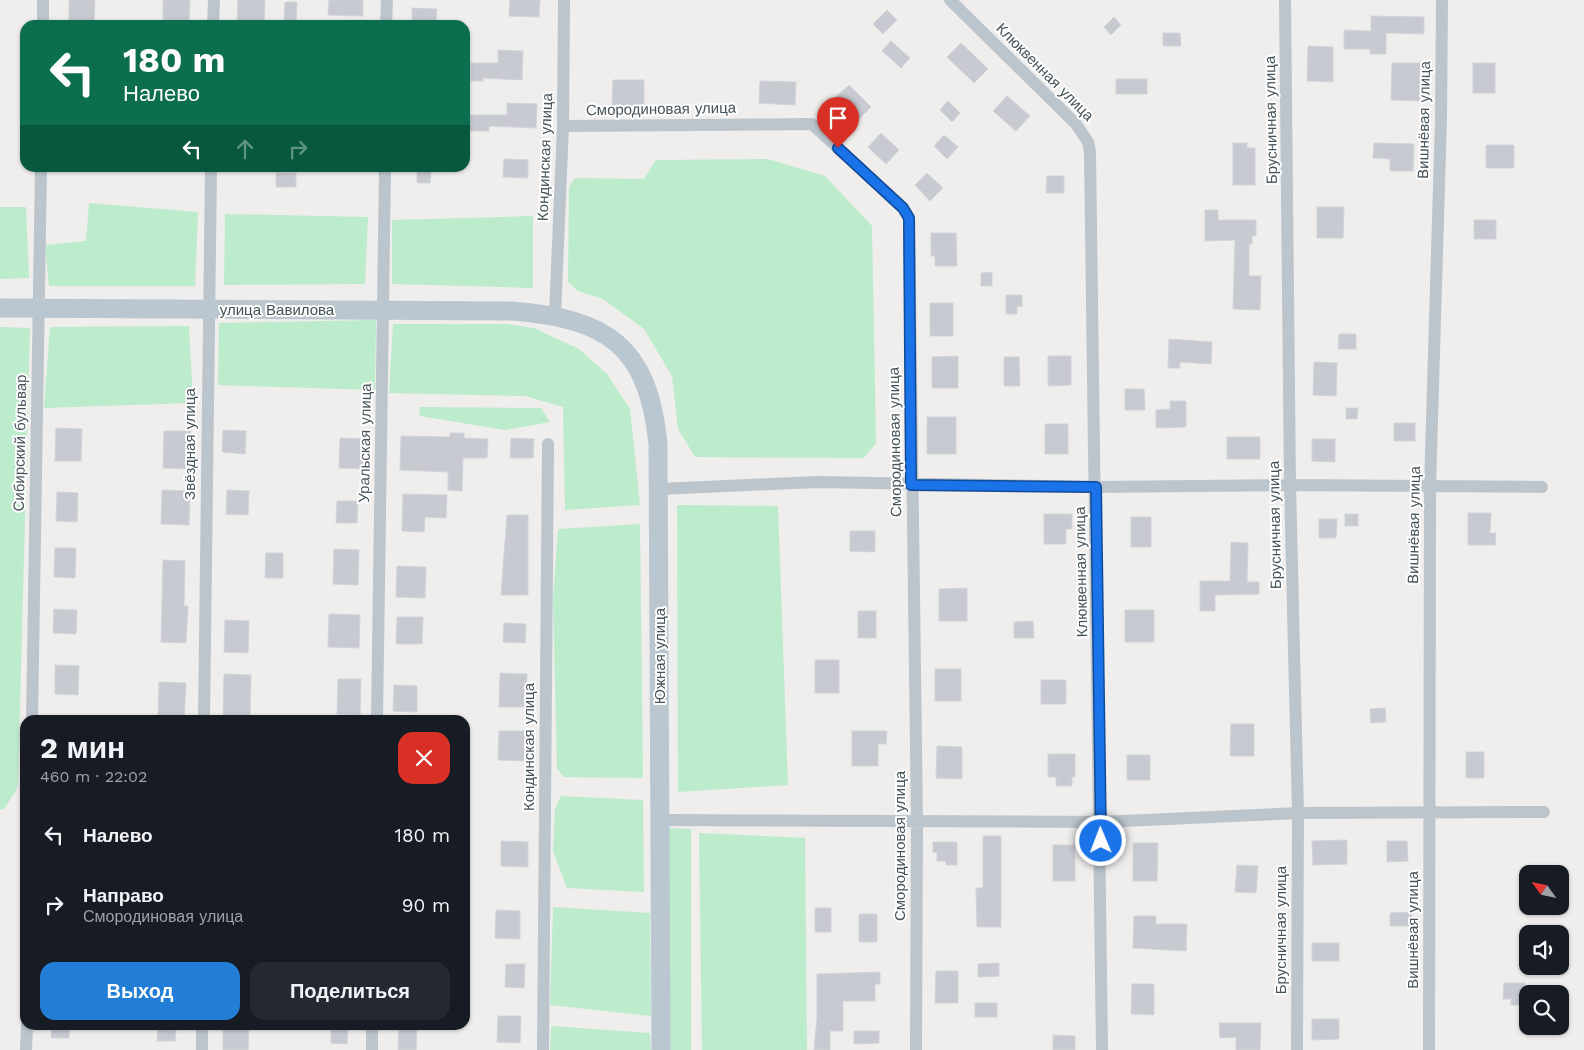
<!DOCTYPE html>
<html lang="ru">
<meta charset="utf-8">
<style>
:root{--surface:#171b24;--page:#242831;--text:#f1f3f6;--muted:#9ea1a6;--accent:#217dd5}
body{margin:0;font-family:"Work Sans",sans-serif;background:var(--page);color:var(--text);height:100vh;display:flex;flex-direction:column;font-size:19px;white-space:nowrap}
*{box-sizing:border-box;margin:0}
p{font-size:16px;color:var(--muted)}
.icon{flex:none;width:28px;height:28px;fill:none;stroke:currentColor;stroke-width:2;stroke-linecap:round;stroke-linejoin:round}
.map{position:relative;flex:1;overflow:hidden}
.sheet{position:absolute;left:20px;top:715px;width:450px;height:315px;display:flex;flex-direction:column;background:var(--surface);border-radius:15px;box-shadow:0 1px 4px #0004}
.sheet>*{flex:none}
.hud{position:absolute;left:20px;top:20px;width:450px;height:152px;border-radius:15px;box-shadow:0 1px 4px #0004;background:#0b6e4f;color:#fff;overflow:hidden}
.needle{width:32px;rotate:303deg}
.tools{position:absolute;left:1519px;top:865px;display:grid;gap:10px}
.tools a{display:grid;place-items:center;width:50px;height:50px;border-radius:10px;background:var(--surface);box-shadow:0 1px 4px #0004;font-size:25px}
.pin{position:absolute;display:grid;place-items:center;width:42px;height:42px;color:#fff;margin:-51px -21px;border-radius:50% 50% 50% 0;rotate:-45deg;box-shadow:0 0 5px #0007}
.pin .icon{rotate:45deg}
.me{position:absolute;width:55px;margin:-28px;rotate:359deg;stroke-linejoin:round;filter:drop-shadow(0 0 4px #0008)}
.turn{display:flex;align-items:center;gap:18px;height:105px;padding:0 20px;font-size:22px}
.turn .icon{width:65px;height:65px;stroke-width:2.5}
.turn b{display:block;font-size:35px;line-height:42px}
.lanes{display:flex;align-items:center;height:48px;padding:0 20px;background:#0003;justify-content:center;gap:25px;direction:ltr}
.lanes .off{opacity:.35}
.round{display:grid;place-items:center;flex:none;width:52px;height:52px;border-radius:15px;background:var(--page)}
.overview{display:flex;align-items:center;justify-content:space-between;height:85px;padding:0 20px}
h1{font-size:30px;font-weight:700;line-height:38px}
.button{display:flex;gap:10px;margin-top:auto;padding:10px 20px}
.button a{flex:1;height:58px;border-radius:15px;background:var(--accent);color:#fff;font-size:20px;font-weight:700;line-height:58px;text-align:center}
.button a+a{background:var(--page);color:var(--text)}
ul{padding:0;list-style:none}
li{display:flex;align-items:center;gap:15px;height:70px;padding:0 20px}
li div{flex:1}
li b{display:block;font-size:19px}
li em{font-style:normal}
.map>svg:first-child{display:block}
</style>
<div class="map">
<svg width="1584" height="1050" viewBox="0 0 1584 1050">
<rect width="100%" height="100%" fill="#f0eded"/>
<path fill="#bceccb" d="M 768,159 L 825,176 L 872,226 L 876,443 L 864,458 L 695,457 L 678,429 L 672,376 L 644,329 L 603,299 L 578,291 L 568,282 L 569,187 L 575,178 L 644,179 L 656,160 Z
M 89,203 L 198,212 L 195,286 L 49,286 L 45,245 L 86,241 Z
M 0,207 L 26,207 L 29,278 L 0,279 Z
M 225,214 L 368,217 L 365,284 L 224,285 Z
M 533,216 L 533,288 L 392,284 L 392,220 Z
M 376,320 L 375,390 L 218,385 L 219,323 Z
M 393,324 L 507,324 L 534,328 L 579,349 L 607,374 L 630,409 L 640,505 L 565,510 L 563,407 L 525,396 L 389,393 Z
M 189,326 L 193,403 L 44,408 L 50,327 Z
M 0,327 L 30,328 L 18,783 L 16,791 L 3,810 L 0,809 Z
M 419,407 L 541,408 L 550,422 L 505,430 L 420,416 Z
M 677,505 L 778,506 L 788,785 L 678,792 Z
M 640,524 L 643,778 L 564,777 L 557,769 L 553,599 L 558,529 Z
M 561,796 L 643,800 L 644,892 L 567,888 L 553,851 L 555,809 Z
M 668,828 L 691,829 L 691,1050 L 670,1050 Z
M 699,833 L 805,838 L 807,1050 L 702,1050 Z
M 553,907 L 650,913 L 651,1016 L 550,1005 Z
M 551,1026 L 650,1033 L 651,1050 L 550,1050 Z"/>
<path fill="#c7cad0" stroke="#d1d4d8" d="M 69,0 L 95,0 L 94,25 L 69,25 Z
M 163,0 L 190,0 L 189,20 L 163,20 Z
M 238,0 L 265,0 L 264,25 L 237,25 Z
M 329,0 L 363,0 L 363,16 L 328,15 Z
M 510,0 L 540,0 L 539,17 L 509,16 Z
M 285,2 L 297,2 L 296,21 L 284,20 Z
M 412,8 L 437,9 L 436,25 L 412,25 Z
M 887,10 L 897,20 L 883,34 L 873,24 Z
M 1371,16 L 1424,17 L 1424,34 L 1386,33 L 1386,54 L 1370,54 L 1370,49 L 1344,49 L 1344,30 L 1371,31 Z
M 1114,17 L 1121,25 L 1111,35 L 1104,27 Z
M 1163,33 L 1180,33 L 1181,46 L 1163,46 Z
M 891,41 L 910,58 L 901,68 L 882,51 Z
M 961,43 L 988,69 L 974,83 L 947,57 Z
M 1308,46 L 1333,47 L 1333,82 L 1307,81 Z
M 498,50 L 523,51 L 522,80 L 483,78 L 483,81 L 471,81 L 471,63 L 498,63 Z
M 1392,63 L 1422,63 L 1421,101 L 1391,100 Z
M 1473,63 L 1495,63 L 1495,93 L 1473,93 Z
M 1116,79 L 1147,79 L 1147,94 L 1116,94 Z
M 613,80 L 644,80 L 644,106 L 612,106 Z
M 760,81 L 796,82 L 795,105 L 759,103 Z
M 849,85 L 871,107 L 854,124 L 834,99 Z
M 1007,96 L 1030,116 L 1016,131 L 993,111 Z
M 948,101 L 960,113 L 952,122 L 940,110 Z
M 507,103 L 537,104 L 536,128 L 489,126 L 489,131 L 470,131 L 470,115 L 507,115 Z
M 881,133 L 899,150 L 886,164 L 868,147 Z
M 944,135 L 958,147 L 947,159 L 934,146 Z
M 1233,143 L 1247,143 L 1247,148 L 1255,148 L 1255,185 L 1233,185 Z
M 1374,143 L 1414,144 L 1413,171 L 1390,171 L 1390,159 L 1373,158 Z
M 1486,145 L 1514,145 L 1514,168 L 1486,168 Z
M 504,159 L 528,160 L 528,178 L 503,177 Z
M 417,168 L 431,168 L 430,183 L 417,183 Z
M 276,173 L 296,173 L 296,187 L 276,187 Z
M 927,173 L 943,188 L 930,201 L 915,185 Z
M 1047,176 L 1064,176 L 1064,193 L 1046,193 Z
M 1317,207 L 1344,207 L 1343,238 L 1317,238 Z
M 1205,210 L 1218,210 L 1218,220 L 1256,220 L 1256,236 L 1252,236 L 1252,244 L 1249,244 L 1249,276 L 1261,276 L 1260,310 L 1233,309 L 1235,240 L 1205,241 Z
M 1474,220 L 1496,220 L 1496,239 L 1474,239 Z
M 931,233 L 956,233 L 957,266 L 935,266 L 935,256 L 931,256 Z
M 992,272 L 992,286 L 981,286 L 981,273 Z
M 1006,295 L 1022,295 L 1022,307 L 1017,306 L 1017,314 L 1006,314 Z
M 930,303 L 953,303 L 953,336 L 930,336 Z
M 1339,334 L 1356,334 L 1356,349 L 1338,349 Z
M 1169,339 L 1212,342 L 1211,364 L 1180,362 L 1180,368 L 1168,368 Z
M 958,356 L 958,388 L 932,388 L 932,357 Z
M 1048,356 L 1071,356 L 1071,385 L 1048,386 Z
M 1004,357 L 1019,357 L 1020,386 L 1004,386 Z
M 1314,362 L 1337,363 L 1336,396 L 1313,395 Z
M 1125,389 L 1144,389 L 1145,410 L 1125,410 Z
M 1170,401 L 1186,401 L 1186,427 L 1156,428 L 1156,410 L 1170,409 Z
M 1346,408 L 1358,408 L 1357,419 L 1346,419 Z
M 927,417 L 956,417 L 956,454 L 927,454 Z
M 1394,423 L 1415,423 L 1415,441 L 1394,441 Z
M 1045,424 L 1068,424 L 1068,454 L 1045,454 Z
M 56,428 L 82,429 L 81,461 L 55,461 Z
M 223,430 L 246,431 L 245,454 L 222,452 Z
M 164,431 L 191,431 L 189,469 L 163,468 Z
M 450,433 L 464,433 L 464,438 L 488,439 L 487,458 L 463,458 L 462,491 L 448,490 L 448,472 L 400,470 L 401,436 L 450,437 Z
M 1227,437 L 1260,437 L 1260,459 L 1227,459 Z
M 340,438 L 366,439 L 365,469 L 339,468 Z
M 511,438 L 534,439 L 533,458 L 510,458 Z
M 1312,439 L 1335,439 L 1335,462 L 1312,461 Z
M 162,490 L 190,491 L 189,525 L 161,524 Z
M 227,490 L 249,491 L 248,515 L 226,514 Z
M 57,492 L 78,493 L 77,522 L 56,521 Z
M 403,494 L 447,495 L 446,518 L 425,517 L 424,532 L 402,531 Z
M 337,501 L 358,501 L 357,523 L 336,523 Z
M 1468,513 L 1491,513 L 1490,533 L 1496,533 L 1495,545 L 1468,545 Z
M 1044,514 L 1072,514 L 1072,529 L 1066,529 L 1066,544 L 1044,544 Z
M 1345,514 L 1358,514 L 1358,526 L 1345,526 Z
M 507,515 L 528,515 L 528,595 L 501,595 Z
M 1131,517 L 1151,517 L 1151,547 L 1131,547 Z
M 1319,519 L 1337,519 L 1336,538 L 1319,538 Z
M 850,531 L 875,531 L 875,552 L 850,551 Z
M 1231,542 L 1248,543 L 1247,582 L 1259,582 L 1259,594 L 1215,595 L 1215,611 L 1200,611 L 1200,581 L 1230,581 Z
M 55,548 L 76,548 L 75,578 L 54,577 Z
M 334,549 L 359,550 L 358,585 L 333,584 Z
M 266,553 L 283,553 L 283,578 L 265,578 Z
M 163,560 L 185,561 L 184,606 L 188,606 L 186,643 L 161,642 Z
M 397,566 L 426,567 L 425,598 L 396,597 Z
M 967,588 L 967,621 L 939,621 L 939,589 Z
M 54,609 L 77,610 L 76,634 L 53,633 Z
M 1125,610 L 1154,610 L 1154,642 L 1125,642 Z
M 858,611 L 876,611 L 876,638 L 858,638 Z
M 329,614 L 360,615 L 359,648 L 328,647 Z
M 397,617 L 423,617 L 422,644 L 396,644 Z
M 225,620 L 249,621 L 248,653 L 224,652 Z
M 1033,621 L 1034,638 L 1014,638 L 1014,622 Z
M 504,623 L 526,624 L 525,643 L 503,642 Z
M 815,660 L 839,660 L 839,693 L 815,693 Z
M 55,665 L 79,666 L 78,695 L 55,694 Z
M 935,669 L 961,669 L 961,701 L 935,701 Z
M 500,673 L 527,674 L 526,707 L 499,707 Z
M 224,674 L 251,675 L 250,718 L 223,717 Z
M 338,679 L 361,679 L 360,715 L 337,714 Z
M 1041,680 L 1066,680 L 1066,704 L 1041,704 Z
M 159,682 L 186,683 L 184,720 L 158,720 Z
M 394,685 L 417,686 L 417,712 L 393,711 Z
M 1385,708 L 1386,722 L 1371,723 L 1370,709 Z
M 1231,724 L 1254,724 L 1254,756 L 1230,756 Z
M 499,731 L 525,731 L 524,761 L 498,760 Z
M 852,731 L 887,731 L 886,744 L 878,744 L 878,766 L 852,766 Z
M 937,746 L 962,747 L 962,779 L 936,778 Z
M 1466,752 L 1484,752 L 1484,778 L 1466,778 Z
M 1048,754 L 1075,754 L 1075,777 L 1072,777 L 1072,786 L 1056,786 L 1056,777 L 1048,777 Z
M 1127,755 L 1150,755 L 1150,780 L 1127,780 Z
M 983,836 L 1001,836 L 1001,927 L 977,927 L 976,888 L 983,888 Z
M 1347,840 L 1347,864 L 1313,865 L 1312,841 Z
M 501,841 L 528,842 L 528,867 L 501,866 Z
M 1387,841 L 1407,841 L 1408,861 L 1387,862 Z
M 933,842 L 957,842 L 957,865 L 946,865 L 946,861 L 937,861 L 937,853 L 933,852 Z
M 1133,843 L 1158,843 L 1157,881 L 1133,881 Z
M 1053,845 L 1075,845 L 1075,881 L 1053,881 Z
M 1237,865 L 1258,866 L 1256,893 L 1235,892 Z
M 815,908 L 831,908 L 831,932 L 815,932 Z
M 496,910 L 520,911 L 520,939 L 495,938 Z
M 1412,912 L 1412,926 L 1390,926 L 1390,913 Z
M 859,914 L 877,914 L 877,942 L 859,942 Z
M 1134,916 L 1156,916 L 1156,924 L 1187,924 L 1186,951 L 1133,948 Z
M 1312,943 L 1339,943 L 1339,961 L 1312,961 Z
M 999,963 L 999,976 L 978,977 L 978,964 Z
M 506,964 L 525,964 L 524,988 L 505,987 Z
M 936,971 L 958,971 L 958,1003 L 935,1003 Z
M 880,972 L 880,984 L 875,984 L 875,1001 L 843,1001 L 843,1031 L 830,1031 L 830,1050 L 814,1050 L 817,1018 L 817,974 Z
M 1504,983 L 1525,983 L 1524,999 L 1522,999 L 1522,1005 L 1511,1005 L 1511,999 L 1503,999 Z
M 1132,984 L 1154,984 L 1154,1015 L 1131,1014 Z
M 975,1003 L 997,1003 L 997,1017 L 975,1017 Z
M 498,1016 L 521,1016 L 520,1043 L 497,1042 Z
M 1312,1019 L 1339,1019 L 1339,1039 L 1312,1040 Z
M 1219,1023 L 1261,1023 L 1260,1050 L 1236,1050 L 1236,1037 L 1220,1038 Z
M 52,1025 L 70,1025 L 69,1038 L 51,1038 Z
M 158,1025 L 176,1025 L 175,1041 L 157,1041 Z
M 223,1025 L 249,1025 L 248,1050 L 223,1050 Z
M 331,1025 L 348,1025 L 347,1044 L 331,1043 Z
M 399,1025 L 417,1025 L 416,1050 L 398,1050 Z
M 854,1031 L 879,1031 L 879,1043 L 854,1044 Z
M 1053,1035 L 1075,1036 L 1075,1050 L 1053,1050 Z"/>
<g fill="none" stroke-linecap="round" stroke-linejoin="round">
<path stroke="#bcc5cc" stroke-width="12" d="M 950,0 L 1076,124 L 1088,142 L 1090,152 L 1102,1050
M 1285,0 L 1290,485 L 1298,813 L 1297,1050
M 43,25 L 43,0
M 213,25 L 214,0
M 386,25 L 387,0
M 563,126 L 812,124 L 903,208 L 909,218 L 917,822 L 916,1050
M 555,315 L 563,126 L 564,0
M 659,489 L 817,482 L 1096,487 L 1290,485 L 1542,487
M 32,720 L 41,168
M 204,720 L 211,168
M 377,720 L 385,168
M 660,820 L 1101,822 L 1298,813 L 1544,812
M 26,1050 L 27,1025
M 202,1050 L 202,1025
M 372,1050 L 372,1025
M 543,1050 L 548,444
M 1429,1050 L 1430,487 L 1441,119 L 1442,0"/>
<path stroke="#bbc7d0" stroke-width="19" d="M 0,308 L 513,311 C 607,319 648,345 658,444 L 661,1050"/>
</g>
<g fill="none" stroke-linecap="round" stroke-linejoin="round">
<defs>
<path id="route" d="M 838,148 L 903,208 L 909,218 L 911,485 L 1096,487 L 1101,841"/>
</defs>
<use href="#route" stroke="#114b97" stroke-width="12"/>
<use href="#route" stroke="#1a73e8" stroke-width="9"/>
</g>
<g text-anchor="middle" stroke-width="4" stroke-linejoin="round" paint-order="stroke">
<g font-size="15" fill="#465259" stroke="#fff">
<text transform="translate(1045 72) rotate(45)" y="5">Клюквенная улица</text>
<text transform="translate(661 109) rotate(-1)" y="5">Смородиновая улица</text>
<text transform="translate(1271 120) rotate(-91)" y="5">Брусничная улица</text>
<text transform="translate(1424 120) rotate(-89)" y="5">Вишнёвая улица</text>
<text transform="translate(545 157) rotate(-88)" y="5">Кондинская улица</text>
<text x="277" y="315">улица Вавилова</text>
<text transform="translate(895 442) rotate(-91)" y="5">Смородиновая улица</text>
<text transform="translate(20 443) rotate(-89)" y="5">Сибирский бульвар</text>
<text transform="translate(365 443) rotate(-89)" y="5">Уральская улица</text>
<text transform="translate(190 444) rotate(-90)" y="5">Звёздная улица</text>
<text transform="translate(1275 525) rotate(-91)" y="5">Брусничная улица</text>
<text transform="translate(1414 525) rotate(-89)" y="5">Вишнёвая улица</text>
<text transform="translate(1081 572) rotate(-91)" y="5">Клюквенная улица</text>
<text transform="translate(660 656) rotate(-90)" y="5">Южная улица</text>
<text transform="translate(529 747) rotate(-90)" y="5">Кондинская улица</text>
<text transform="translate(900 846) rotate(-90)" y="5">Смородиновая улица</text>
<text transform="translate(1281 930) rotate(-90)" y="5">Брусничная улица</text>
<text transform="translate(1413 930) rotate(-90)" y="5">Вишнёвая улица</text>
</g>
</g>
</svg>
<div class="tools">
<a><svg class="needle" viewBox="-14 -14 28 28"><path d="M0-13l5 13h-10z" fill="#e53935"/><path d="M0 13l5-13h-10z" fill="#9ea1a6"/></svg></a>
<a><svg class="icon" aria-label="sound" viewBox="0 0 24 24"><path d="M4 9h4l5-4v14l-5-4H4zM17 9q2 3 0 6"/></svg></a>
<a><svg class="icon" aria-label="search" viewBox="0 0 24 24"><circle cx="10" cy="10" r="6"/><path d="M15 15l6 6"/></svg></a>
</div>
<div class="pin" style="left:838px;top:148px;background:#d93025"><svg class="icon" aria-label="arrive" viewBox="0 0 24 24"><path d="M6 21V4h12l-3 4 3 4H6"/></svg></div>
<svg class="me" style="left:1101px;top:841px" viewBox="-20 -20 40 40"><circle r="17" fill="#1a73e8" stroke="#fff" stroke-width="3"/><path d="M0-11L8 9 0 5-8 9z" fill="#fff"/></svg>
<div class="hud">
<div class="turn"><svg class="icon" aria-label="left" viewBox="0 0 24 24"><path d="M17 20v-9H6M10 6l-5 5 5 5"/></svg><div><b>180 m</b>Налево</div></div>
<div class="lanes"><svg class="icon" aria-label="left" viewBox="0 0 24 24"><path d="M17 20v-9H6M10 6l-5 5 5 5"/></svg><svg class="icon off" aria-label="ahead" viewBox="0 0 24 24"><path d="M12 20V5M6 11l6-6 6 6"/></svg><svg class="icon off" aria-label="right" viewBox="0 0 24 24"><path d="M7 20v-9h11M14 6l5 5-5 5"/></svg></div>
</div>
<section class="sheet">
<div class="overview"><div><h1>2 мин</h1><p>460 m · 22:02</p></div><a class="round" style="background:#d93025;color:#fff"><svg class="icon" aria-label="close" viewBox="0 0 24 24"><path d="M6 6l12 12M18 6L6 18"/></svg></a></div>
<ul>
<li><svg class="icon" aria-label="left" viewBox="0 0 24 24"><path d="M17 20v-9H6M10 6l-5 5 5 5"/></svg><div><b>Налево</b></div><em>180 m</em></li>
<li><svg class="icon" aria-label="right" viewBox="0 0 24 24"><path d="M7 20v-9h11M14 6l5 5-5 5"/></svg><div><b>Направо</b><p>Смородиновая улица</p></div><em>90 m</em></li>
</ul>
<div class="button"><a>Выход</a><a>Поделиться</a></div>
</section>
</div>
